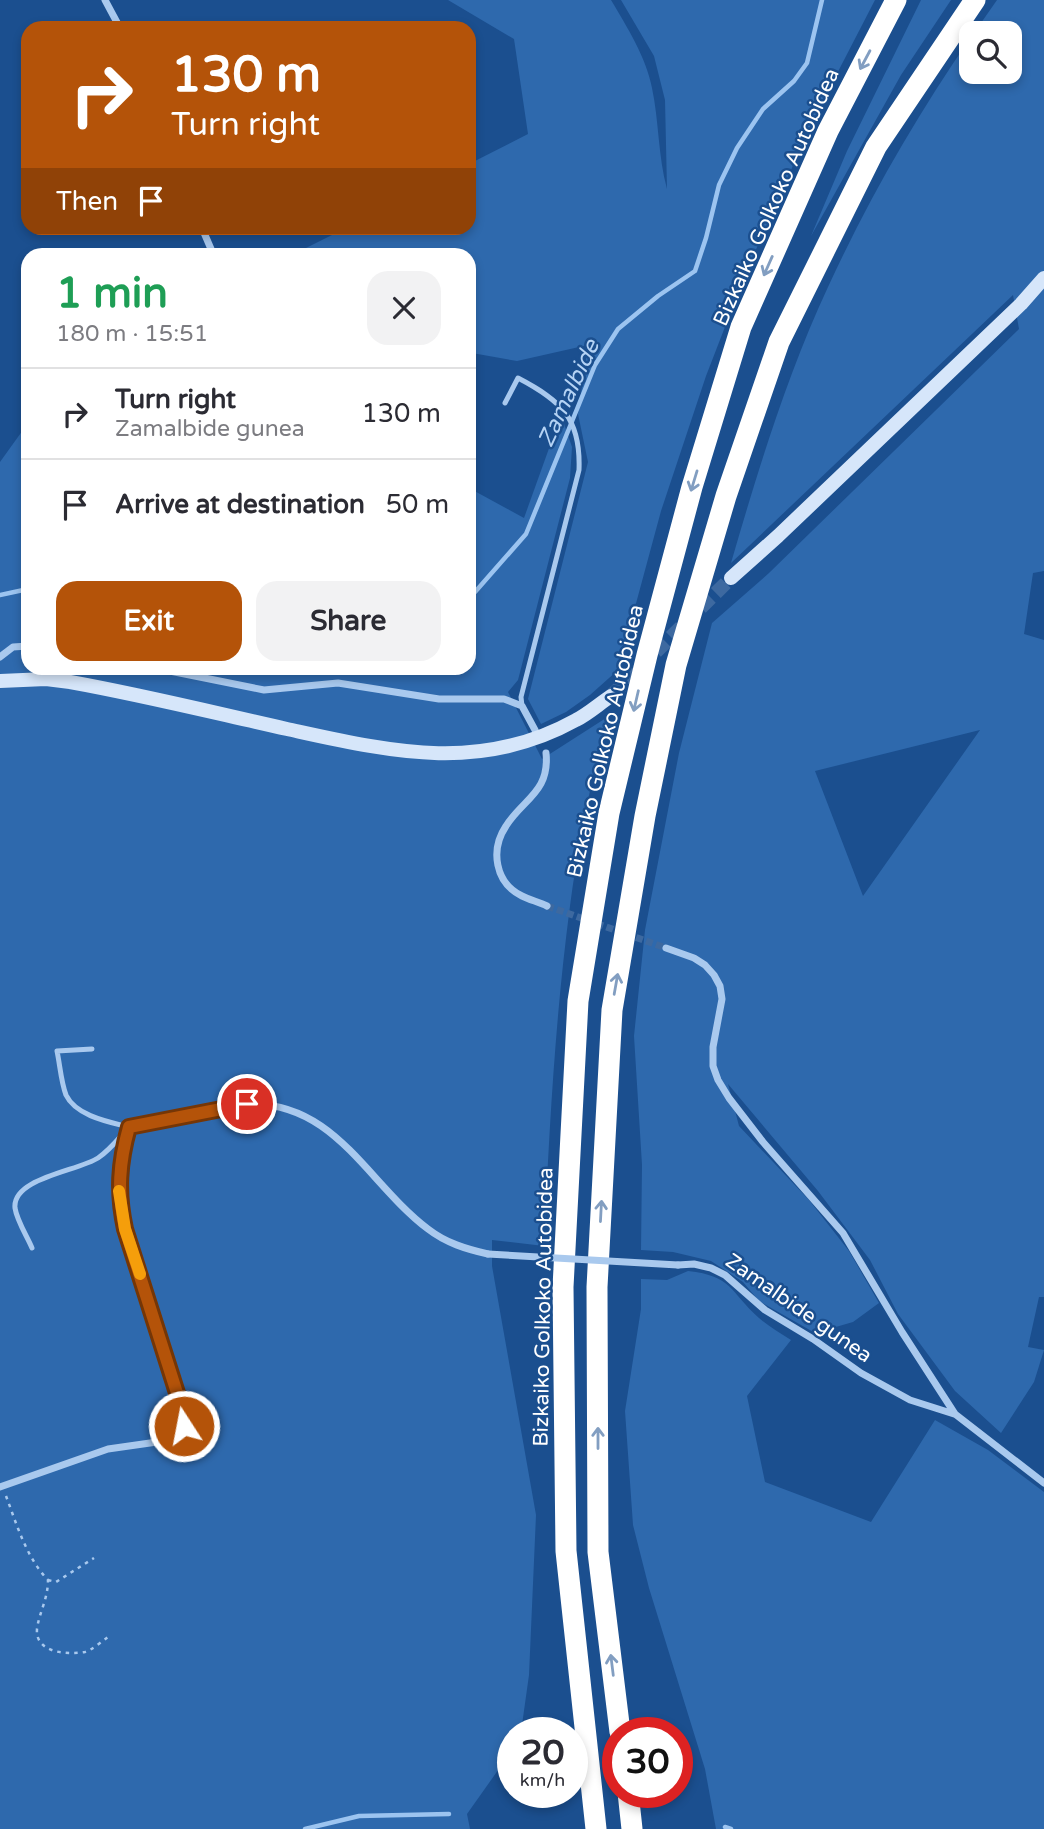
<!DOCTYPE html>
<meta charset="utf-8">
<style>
:root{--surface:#fff;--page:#f2f2f3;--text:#2b2b33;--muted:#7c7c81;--line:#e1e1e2;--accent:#b45309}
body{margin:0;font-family:"Varela Round",sans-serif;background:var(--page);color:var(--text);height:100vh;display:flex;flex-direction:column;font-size:26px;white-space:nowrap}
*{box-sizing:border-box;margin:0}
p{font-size:23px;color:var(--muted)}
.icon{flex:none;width:38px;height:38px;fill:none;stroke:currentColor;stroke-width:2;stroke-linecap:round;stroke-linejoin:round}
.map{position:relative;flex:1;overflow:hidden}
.sheet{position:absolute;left:21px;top:248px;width:455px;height:427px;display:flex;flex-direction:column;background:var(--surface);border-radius:21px;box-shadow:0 4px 10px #0003}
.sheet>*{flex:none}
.hud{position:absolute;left:21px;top:21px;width:455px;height:214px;border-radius:21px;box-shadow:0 4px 10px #0003;background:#b45309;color:#fff;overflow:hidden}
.tools{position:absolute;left:959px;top:21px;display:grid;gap:14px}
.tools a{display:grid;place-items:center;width:63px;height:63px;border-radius:14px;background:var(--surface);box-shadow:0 4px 10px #0003;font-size:35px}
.speed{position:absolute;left:497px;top:1717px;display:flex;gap:14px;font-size:35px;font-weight:700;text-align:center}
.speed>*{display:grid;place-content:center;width:91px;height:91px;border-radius:50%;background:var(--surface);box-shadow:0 4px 10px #0003;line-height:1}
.speed small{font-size:18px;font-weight:400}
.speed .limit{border:10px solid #d22;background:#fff;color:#111}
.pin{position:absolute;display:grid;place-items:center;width:60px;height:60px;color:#fff;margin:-30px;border:4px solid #fff;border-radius:50%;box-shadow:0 2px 7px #0007}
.me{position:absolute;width:77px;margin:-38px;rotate:349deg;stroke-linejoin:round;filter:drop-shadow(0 0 5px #0008)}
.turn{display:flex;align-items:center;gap:24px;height:147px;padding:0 35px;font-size:32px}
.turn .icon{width:91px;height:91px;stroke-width:2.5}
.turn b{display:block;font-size:49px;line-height:60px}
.then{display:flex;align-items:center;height:66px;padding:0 35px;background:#0003;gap:14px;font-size:26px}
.round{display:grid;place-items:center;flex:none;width:74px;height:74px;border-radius:21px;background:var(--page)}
.overview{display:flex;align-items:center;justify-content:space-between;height:119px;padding:0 35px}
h1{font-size:42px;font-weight:700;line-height:52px;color:#1e9e55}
.action{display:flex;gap:14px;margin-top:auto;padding:14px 35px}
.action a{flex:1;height:80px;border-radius:21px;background:var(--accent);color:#fff;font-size:28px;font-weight:700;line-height:80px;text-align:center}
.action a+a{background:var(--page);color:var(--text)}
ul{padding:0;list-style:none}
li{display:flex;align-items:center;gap:21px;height:91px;padding:0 35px;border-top:2px solid var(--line)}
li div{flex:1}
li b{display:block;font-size:26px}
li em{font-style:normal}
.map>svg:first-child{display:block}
</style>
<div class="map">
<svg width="1044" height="1829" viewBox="0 0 1044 1829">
<rect width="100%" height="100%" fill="#1b4f8f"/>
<path fill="#2e69ad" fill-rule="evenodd" d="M 448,0 L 611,0 C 627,27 646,57 652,88 C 659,121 658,156 667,189 L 665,100 L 654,56 L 621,0 L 875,0 L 813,120 L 747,270 L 706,376 L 661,511 L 618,670 L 590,695 L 566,712 L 541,724 L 528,699 L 588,462 L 578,414 L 588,345 L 517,361 L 472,353 L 469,372 L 469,256 L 299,255 L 302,250 L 346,228 L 469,228 L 469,164 L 528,134 L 514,39 Z
M 921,0 L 951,0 L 901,75 L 811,236 L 847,151 Z
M 997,0 L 1044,0 L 1044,571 L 1033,573 L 1024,634 L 1044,640 L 1044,1297 L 1039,1297 L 1028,1347 L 1044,1350 L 1034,1382 L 1001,1433 L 955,1391 L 898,1314 L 870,1260 L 818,1191 L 728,1084 L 739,1126 L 809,1200 L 849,1251 L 879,1303 L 853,1322 L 815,1333 L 759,1301 L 743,1282 L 711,1261 L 673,1252 L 641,1250 L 642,1165 L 634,1036 L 645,930 L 679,753 L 712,623 L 769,573 L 1019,329 L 1013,295 L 731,563 C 758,470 787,375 828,287 C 868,200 917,115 971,37 L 971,72 L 1010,72 L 1010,33 L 974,33 ZM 980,730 L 863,896 L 815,771 Z
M 561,415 L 572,447 L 570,478 L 518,680 L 508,692 L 542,759 L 606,718 C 592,780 578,843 570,906 C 555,1019 549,1133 544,1246 L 492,1240 L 492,1266 L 536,1515 L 529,1675 L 521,1732 L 513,1732 L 513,1749 L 467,1814 L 470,1829 L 0,1829 L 0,462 L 28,423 L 28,668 L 469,668 L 469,488 L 524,518 Z
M 688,1271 C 733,1276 729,1291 759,1318 C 768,1326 780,1333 791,1340 L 747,1396 L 765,1482 L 871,1522 L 935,1420 L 988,1450 L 1044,1492 L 1044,1829 L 716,1829 L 705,1769 L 649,1588 L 633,1525 L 625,1411 L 641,1309 L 641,1279 L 667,1280 Z"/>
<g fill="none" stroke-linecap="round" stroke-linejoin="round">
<path stroke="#9cc4f0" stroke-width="4.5" d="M 0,595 L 28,589
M 469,595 L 475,592 L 526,534 L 595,365 L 618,329 L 658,296 L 695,271 L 706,238 L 719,185 L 737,148 L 763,109 L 794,81 L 807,63 L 822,0
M 725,1827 L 731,1829
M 305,1829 L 359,1816 L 449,1814"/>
<path stroke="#3d69a0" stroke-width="7" stroke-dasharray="7 3.5" stroke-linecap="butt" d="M 547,906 L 666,948"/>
<path stroke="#3d69a0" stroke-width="14" stroke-dasharray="14 7" stroke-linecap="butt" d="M 611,696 L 731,578"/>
<path stroke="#a9c9ee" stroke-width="2.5" stroke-dasharray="3.5 5" stroke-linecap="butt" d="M 6,1496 C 17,1525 26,1557 48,1580 C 48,1599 39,1613 37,1629 C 35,1653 67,1655 85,1652 C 92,1650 101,1642 108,1637
M 48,1580 L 56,1582 L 94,1558"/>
<path stroke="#a9c9ee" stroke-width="5" d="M 505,403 L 518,378 C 562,401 581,419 579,470 L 521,697 L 522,706
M 32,1248 C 27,1236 17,1221 15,1208 C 12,1178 78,1171 98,1158 C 110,1150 119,1138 129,1127 C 109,1122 76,1116 66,1095 C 61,1082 60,1065 57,1051 L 92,1049"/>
<path stroke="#a9c9ee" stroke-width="7" d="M 105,0 L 120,28
M 202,228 L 214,256
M 0,657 L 13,647 L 28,646
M 155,668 L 264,690 L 338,683 L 439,699 L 504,699 L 522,706 L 535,730
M 546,753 C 550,792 523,799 506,826 C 490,850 495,883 522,896 C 530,900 539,902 547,906
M 666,948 L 694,958 L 705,965 L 714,975 L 720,986 L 722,999 L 713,1047 L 713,1066 L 718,1080 L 729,1098 L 763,1142 L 843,1233 L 902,1332 L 955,1414 L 1044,1483
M 678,1265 L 694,1264 L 711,1268 L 725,1275 L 765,1310 L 813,1339 L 861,1373 L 910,1400 L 954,1414
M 0,1487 L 108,1449 L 171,1440 L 184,1426 L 184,1415 L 125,1229 C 117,1193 119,1163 129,1127 L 247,1104 C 335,1101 367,1183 428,1229 C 446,1243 466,1249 488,1254"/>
<path stroke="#d6e6fa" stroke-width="14" d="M 731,578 L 778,536 L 1021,304 L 1044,278
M 0,681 L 46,679 L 70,682 C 143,695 215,713 287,729 C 388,751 479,774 576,720 C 588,714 599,704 611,696"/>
<path stroke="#fff" stroke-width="21" d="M 620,1732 L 598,1552 L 597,1287 L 612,1010 L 645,816 L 676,665 L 726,496 L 779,342 L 876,147 L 975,0
M 628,1792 L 632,1829
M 596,1829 L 566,1551 L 563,1287 L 578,1001 L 609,813 L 647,655 L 692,487 L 741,327 L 828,131 L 896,0"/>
<path stroke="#a9c9ee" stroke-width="7" d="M 488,1254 L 678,1265"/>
</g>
<defs><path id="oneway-shaft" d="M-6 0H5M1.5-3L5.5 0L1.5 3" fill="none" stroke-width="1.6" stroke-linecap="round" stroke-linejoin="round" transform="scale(1.75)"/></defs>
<g stroke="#829ec1">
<use href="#oneway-shaft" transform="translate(865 60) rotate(118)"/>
<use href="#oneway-shaft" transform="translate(768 266) rotate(114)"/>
<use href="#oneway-shaft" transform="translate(694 481) rotate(107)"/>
<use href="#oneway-shaft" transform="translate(636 701) rotate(103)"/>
<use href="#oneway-shaft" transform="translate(616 984) rotate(-80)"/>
<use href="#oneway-shaft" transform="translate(601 1211) rotate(-87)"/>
<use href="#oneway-shaft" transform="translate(598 1438) rotate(-90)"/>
<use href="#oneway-shaft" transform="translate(612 1665) rotate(-97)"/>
</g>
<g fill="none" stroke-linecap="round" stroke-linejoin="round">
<defs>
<path id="route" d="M 184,1426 L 184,1415 L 125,1229 C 117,1192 119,1163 129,1127 L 247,1104"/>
</defs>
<use href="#route" stroke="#753606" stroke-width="18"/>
<use href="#route" stroke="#b45309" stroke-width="12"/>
<path stroke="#f59e0b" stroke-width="12" d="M 119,1191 L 125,1229 L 140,1274"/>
</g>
<g text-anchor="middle" stroke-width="5" stroke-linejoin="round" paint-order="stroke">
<g font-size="21" fill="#fff" stroke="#1b4f8f">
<text transform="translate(776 197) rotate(-66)" y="7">Bizkaiko Golkoko Autobidea</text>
<text transform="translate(605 741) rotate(-77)" y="7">Bizkaiko Golkoko Autobidea</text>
<text transform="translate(543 1307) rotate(-89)" y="7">Bizkaiko Golkoko Autobidea</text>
<text transform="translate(799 1308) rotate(35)" y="7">Zamalbide gunea</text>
</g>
<g font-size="23" font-style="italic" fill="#b5d3f5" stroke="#1b4f8f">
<text transform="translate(568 393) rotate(-65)" y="8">Zamalbide</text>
</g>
</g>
</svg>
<div class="tools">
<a><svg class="icon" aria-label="search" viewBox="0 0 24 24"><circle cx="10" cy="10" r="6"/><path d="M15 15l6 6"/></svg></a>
</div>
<div class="speed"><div>20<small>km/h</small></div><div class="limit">30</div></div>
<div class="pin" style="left:247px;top:1104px;background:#d93025"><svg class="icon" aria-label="arrive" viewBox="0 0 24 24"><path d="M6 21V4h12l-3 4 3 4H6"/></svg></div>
<svg class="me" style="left:184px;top:1426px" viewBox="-20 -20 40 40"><circle r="17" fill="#b45309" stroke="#fff" stroke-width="3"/><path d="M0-11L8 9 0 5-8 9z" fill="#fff"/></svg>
<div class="hud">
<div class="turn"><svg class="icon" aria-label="right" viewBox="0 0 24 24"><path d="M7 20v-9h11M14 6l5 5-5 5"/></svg><div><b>130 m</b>Turn right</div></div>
<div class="then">Then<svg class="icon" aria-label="arrive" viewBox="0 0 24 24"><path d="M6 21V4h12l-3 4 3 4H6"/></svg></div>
</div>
<section class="sheet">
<div class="overview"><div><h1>1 min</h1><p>180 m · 15:51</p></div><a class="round"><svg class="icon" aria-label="close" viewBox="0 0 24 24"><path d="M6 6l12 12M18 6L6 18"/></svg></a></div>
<ul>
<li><svg class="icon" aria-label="right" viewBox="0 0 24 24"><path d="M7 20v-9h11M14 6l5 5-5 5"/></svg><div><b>Turn right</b><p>Zamalbide gunea</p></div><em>130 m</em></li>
<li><svg class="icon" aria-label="arrive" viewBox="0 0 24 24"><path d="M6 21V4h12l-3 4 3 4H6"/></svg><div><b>Arrive at destination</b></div><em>50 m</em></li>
</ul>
<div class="action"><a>Exit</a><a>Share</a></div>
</section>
</div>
